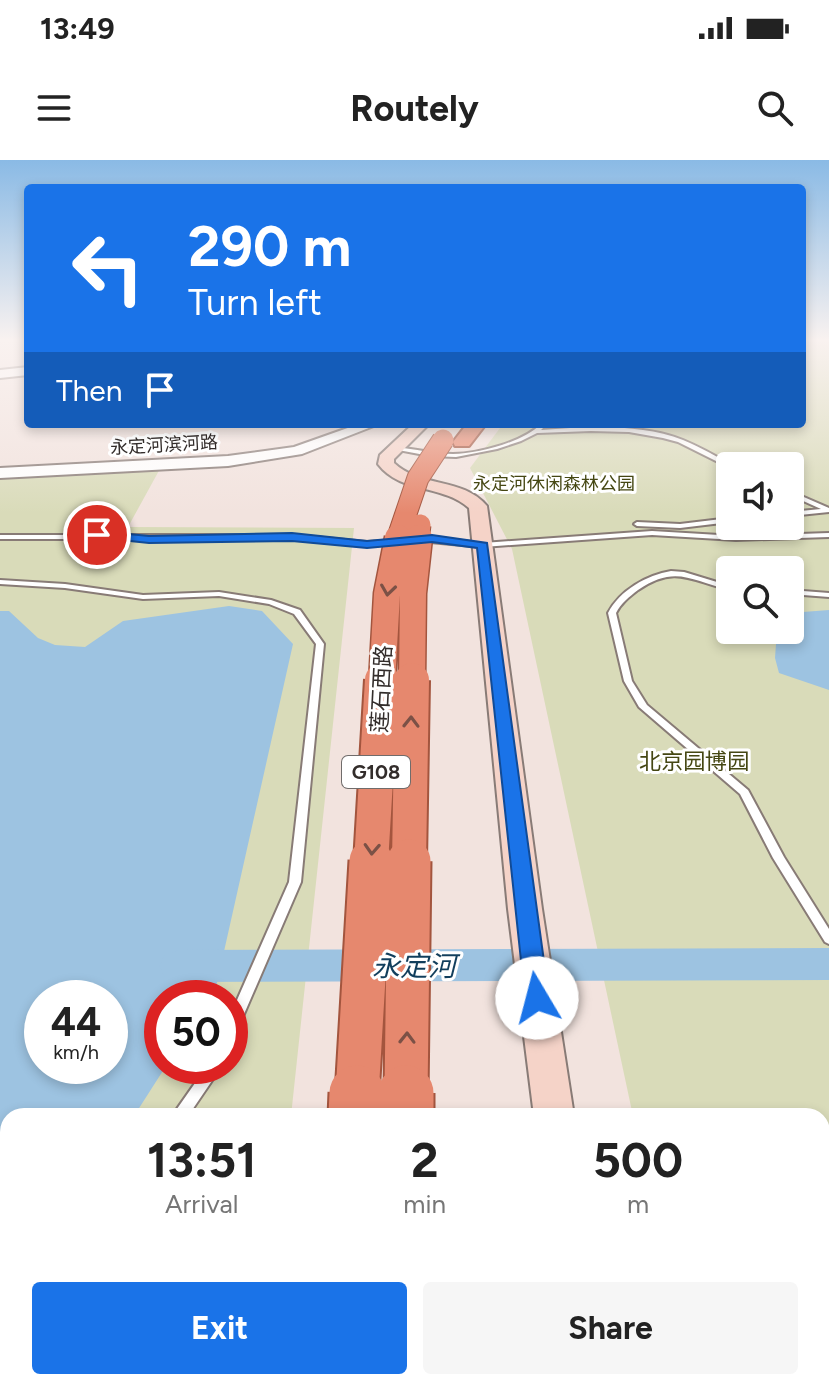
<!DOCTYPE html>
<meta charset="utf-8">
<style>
:root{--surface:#fff;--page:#f6f6f6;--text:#222;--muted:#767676;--accent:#1a73e8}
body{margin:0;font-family:Figtree,"Noto Sans SC",sans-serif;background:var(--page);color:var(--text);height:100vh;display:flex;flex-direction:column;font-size:30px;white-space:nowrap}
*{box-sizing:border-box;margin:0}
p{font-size:26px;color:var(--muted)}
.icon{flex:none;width:44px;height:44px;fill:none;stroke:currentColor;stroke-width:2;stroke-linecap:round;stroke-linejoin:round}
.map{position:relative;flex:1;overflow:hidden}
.sheet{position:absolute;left:0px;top:948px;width:830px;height:282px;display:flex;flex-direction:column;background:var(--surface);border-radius:24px 24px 0 0;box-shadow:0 4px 12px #0003}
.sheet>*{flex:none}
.guide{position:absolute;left:24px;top:24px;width:782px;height:244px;border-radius:8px;box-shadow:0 4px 12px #0003;background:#1a73e8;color:#fff;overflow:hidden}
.buttons{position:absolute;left:716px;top:292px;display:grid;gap:16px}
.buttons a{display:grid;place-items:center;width:88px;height:88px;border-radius:8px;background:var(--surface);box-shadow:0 4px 12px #0003;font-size:40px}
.speed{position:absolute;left:24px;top:820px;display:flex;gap:16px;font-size:40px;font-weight:700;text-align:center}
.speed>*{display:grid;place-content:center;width:104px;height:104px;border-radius:50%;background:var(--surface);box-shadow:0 4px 12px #0003;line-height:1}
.speed small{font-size:20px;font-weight:400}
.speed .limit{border:12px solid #d22;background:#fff;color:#111}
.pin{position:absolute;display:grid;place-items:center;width:68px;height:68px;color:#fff;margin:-34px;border:4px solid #fff;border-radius:50%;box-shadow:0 2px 8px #0007}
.me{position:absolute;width:88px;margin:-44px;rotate:352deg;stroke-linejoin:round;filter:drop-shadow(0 0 6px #0008)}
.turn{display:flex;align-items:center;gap:28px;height:168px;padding:0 32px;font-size:36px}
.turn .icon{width:104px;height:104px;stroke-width:2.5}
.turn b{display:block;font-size:56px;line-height:68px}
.then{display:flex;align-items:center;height:76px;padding:0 32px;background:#0003;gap:16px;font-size:30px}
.eta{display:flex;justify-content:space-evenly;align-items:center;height:136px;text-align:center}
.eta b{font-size:48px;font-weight:700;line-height:56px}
.button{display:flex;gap:16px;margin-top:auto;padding:16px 32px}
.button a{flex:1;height:92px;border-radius:8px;background:var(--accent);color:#fff;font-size:32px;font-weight:700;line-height:92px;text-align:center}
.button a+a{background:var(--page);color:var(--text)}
.status{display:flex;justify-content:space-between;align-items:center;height:56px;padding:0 40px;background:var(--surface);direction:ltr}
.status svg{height:22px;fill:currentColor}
header{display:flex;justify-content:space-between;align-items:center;height:104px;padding:0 32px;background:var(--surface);font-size:36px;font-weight:700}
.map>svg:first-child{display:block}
</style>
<div class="status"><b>13:49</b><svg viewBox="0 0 49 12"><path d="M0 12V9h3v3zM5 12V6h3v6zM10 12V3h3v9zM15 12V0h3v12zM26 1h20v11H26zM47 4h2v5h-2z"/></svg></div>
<header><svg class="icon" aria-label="menu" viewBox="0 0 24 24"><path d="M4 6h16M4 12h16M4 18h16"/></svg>Routely<svg class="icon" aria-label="search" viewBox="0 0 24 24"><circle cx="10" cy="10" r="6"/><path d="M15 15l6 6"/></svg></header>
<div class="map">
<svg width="829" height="1229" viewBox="0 0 829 1229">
<rect width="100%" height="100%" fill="#f2e3de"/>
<path fill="#d9dbb9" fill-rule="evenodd" d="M 802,181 L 829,181 L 829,1229 L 691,1229 L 689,1222 L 822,1222 L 822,956 L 633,956 L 512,389 L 470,308 L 503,264 L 802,264 ZM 730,306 L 790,306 L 790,366 L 730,366 ZM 730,410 L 790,410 L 790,470 L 730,470 Z
M 161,307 L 128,367 L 354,368 L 291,956 L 8,956 L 8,1222 L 262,1222 L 261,1229 L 0,1229 L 0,315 ZM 42,838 L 110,838 L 110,906 L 42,906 ZM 162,838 L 230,838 L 230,906 L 162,906 Z"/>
<path fill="#9dc3e1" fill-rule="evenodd" d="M 229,446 L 262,451 L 293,484 L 216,827 L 209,838 L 162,838 L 162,906 L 166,906 L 134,956 L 8,956 L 8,1063 L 0,1070 L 0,451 L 9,451 L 38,478 L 55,485 L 85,487 L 123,461 ZM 42,838 L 110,838 L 110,906 L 42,906 Z
M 829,450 L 829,530 L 779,513 L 775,498 L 777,470 L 790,470 L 790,453 Z"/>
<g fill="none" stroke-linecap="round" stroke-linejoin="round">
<path fill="#9dc3e1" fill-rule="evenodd" d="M 829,788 L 829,820 L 179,822 L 165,817 L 159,806 L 165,795 L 179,790 Z"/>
<defs>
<path id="service" d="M 541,264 L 547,264 L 541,270 C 587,267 639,263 683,280 C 700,287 718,297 733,306 L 728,307 L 678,282 L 663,278 L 629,272 L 591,271 L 537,273 L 521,281 L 497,289 L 456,297 L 430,296 L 393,289 L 396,287 C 415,289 434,294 453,294 C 478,294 523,282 541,264 Z
M 790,331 L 829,348 L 829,352 L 790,356 L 790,352 L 821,349 L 790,335 Z
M 730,358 L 730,362 L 680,368 L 637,366 L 634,364 L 637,362 L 680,364 Z
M 652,371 L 736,376 L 829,373 L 829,377 L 736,380 L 652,375 L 483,387 L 420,381 L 417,379 L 420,377 L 483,383 Z
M 0,375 L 292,375 L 367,382 L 396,380 L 399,382 L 396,384 L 367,386 L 292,379 L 0,379 Z
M 671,411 L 684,412 L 730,426 L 730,430 C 691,421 676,404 638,430 C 629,437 621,443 616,453 L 632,521 L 647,545 L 748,630 L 784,697 L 829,769 L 829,784 L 825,782 L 773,698 L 740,634 L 639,547 L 624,521 L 608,453 C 620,430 647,415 671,411 Z
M 0,420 L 65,424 L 143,435 L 219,432 L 271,440 L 300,450 L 324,484 L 301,722 L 235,875 L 230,877 L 230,856 L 289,722 L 316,484 L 294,454 L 269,444 L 219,436 L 143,439 L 65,428 L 0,424 Z
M 790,430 L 829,433 L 829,437 L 790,434 Z
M 207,906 L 222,906 L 188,956 L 172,956 Z
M 822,1101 L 829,1101 L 829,1117 L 822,1117 Z
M 8,1112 L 8,1132 L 0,1136 L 0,1116 Z
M 8,1173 L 8,1191 L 0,1195 L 0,1177 Z
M 46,1222 L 70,1222 L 67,1229 L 43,1229 Z"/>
<path id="tertiary" d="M 28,207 L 28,215 L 0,218 L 0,210 Z
M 359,264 L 379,264 L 302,294 L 228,306 L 0,318 L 0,308 L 228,296 L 294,287 Z"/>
<path id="secondary" d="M 413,264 L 429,264 L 394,299 L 394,303 C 420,328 463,317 487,346 L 542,749 L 574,956 L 534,956 L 508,749 L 469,348 C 442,324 401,334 378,304 L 380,295 Z
M 566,1222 L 616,1222 L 617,1229 L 567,1229 Z"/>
<path id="trunk" d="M 467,264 L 486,264 L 469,286 L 455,286 L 453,282 Z
M 310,1222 L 433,1222 L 432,1229 L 309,1229 Z"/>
</defs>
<use href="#service" stroke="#887b76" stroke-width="4"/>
<use href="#tertiary" stroke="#887b76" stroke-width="4"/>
<use href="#secondary" stroke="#887b76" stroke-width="4"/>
<use href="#trunk" stroke="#a3553e" stroke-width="4"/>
<use href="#service" fill="#fff" fill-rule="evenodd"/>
<use href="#tertiary" fill="#fff" fill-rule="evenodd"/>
<use href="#secondary" fill="#f5d3c8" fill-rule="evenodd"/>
<use href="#trunk" fill="#e6886e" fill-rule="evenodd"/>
<defs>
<path id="trunk-bridge-far4" d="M 397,380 L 418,318 L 443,280
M 418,380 L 420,365"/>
<path id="trunk-bridge-far3" d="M 382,522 L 387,434 L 398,378
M 412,522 L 413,433 L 419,378"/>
<path id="trunk-bridge-far2" d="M 371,703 L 382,520
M 409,703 L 412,520"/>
<path id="trunk-bridge-far1" d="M 357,935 L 371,701
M 406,935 L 409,701"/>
<path id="trunk-bridge" d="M 356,956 L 357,933
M 406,956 L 406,933"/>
</defs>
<use href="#trunk-bridge-far4" stroke="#a3553e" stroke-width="23" stroke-linecap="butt"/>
<use href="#trunk-bridge-far3" stroke="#a3553e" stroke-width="29" stroke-linecap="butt"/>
<use href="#trunk-bridge-far2" stroke="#a3553e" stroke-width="38" stroke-linecap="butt"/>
<use href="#trunk-bridge-far1" stroke="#a3553e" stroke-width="47" stroke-linecap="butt"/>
<use href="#trunk-bridge" stroke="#a3553e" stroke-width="59" stroke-linecap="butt"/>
<use href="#trunk-bridge-far4" stroke="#e6886e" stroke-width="21"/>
<use href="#trunk-bridge-far3" stroke="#e6886e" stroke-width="26"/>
<use href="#trunk-bridge-far2" stroke="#e6886e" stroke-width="34"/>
<use href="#trunk-bridge-far1" stroke="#e6886e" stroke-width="43"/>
<use href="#trunk-bridge" stroke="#e6886e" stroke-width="55"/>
</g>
<defs><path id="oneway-chevron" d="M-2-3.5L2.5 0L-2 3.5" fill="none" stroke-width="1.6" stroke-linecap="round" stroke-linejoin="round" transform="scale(2)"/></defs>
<g stroke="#7b5146">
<use href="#oneway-chevron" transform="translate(388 430) rotate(98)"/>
<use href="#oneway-chevron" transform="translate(411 562) rotate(-89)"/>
<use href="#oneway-chevron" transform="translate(372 689) rotate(93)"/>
<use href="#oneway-chevron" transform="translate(407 878) rotate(-89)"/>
</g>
<linearGradient id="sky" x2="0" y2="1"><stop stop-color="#8abae5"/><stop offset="0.51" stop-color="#f9f2f0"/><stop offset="1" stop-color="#f9f2f0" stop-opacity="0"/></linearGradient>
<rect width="829" height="353" fill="url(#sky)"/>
<path fill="#1a73e8" stroke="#114b97" stroke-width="2" d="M 97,371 L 149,376 L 292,373 L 367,381 L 432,375 L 487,383 L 549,838 L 546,845 L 537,848 L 529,845 L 525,838 L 477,388 L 432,382 L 367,388 L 292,381 L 149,383 L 92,377 L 90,375 Z"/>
<g text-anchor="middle" stroke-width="6" stroke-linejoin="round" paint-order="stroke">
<g font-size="18" fill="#332d2b" stroke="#fff">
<text transform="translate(164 285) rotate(-3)" y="6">永定河滨河路</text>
</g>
<g font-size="18" fill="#454713" stroke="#fff">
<text x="554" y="330">永定河休闲森林公园</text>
</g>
<rect fill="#fff" stroke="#706c6b" stroke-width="2" x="342" y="596" width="68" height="32" rx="6"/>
<g font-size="20" font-weight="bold" fill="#332d2b">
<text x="376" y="619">G108</text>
</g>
<g font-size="22" fill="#332d2b" stroke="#fff">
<text transform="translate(381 529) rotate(-87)" y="8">莲石西路</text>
</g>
<g font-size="22" fill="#454713" stroke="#fff">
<text x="694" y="609">北京园博园</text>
</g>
<g font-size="28" font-style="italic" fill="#113e5c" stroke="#fff">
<text x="414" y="816">永定河</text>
</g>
</g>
</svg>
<div class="buttons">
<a><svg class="icon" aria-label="sound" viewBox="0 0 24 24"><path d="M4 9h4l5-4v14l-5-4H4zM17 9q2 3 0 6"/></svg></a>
<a><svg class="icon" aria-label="search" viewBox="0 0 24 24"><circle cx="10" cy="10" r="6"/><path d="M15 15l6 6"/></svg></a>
</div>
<div class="speed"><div>44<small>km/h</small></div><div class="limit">50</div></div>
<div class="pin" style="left:97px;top:375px;background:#d93025"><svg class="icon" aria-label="arrive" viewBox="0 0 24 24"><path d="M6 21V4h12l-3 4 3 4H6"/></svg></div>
<svg class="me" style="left:537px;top:838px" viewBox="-20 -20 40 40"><circle r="19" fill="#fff"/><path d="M0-13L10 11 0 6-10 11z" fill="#1a73e8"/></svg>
<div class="guide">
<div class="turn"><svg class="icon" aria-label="left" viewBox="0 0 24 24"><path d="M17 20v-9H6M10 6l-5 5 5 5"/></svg><div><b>290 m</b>Turn left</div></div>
<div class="then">Then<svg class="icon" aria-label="arrive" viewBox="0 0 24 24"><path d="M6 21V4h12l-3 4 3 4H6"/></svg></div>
</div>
<section class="sheet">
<div class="eta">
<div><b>13:51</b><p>Arrival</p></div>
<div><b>2</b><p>min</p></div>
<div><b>500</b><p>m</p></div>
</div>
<div class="button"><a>Exit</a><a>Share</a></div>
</section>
</div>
